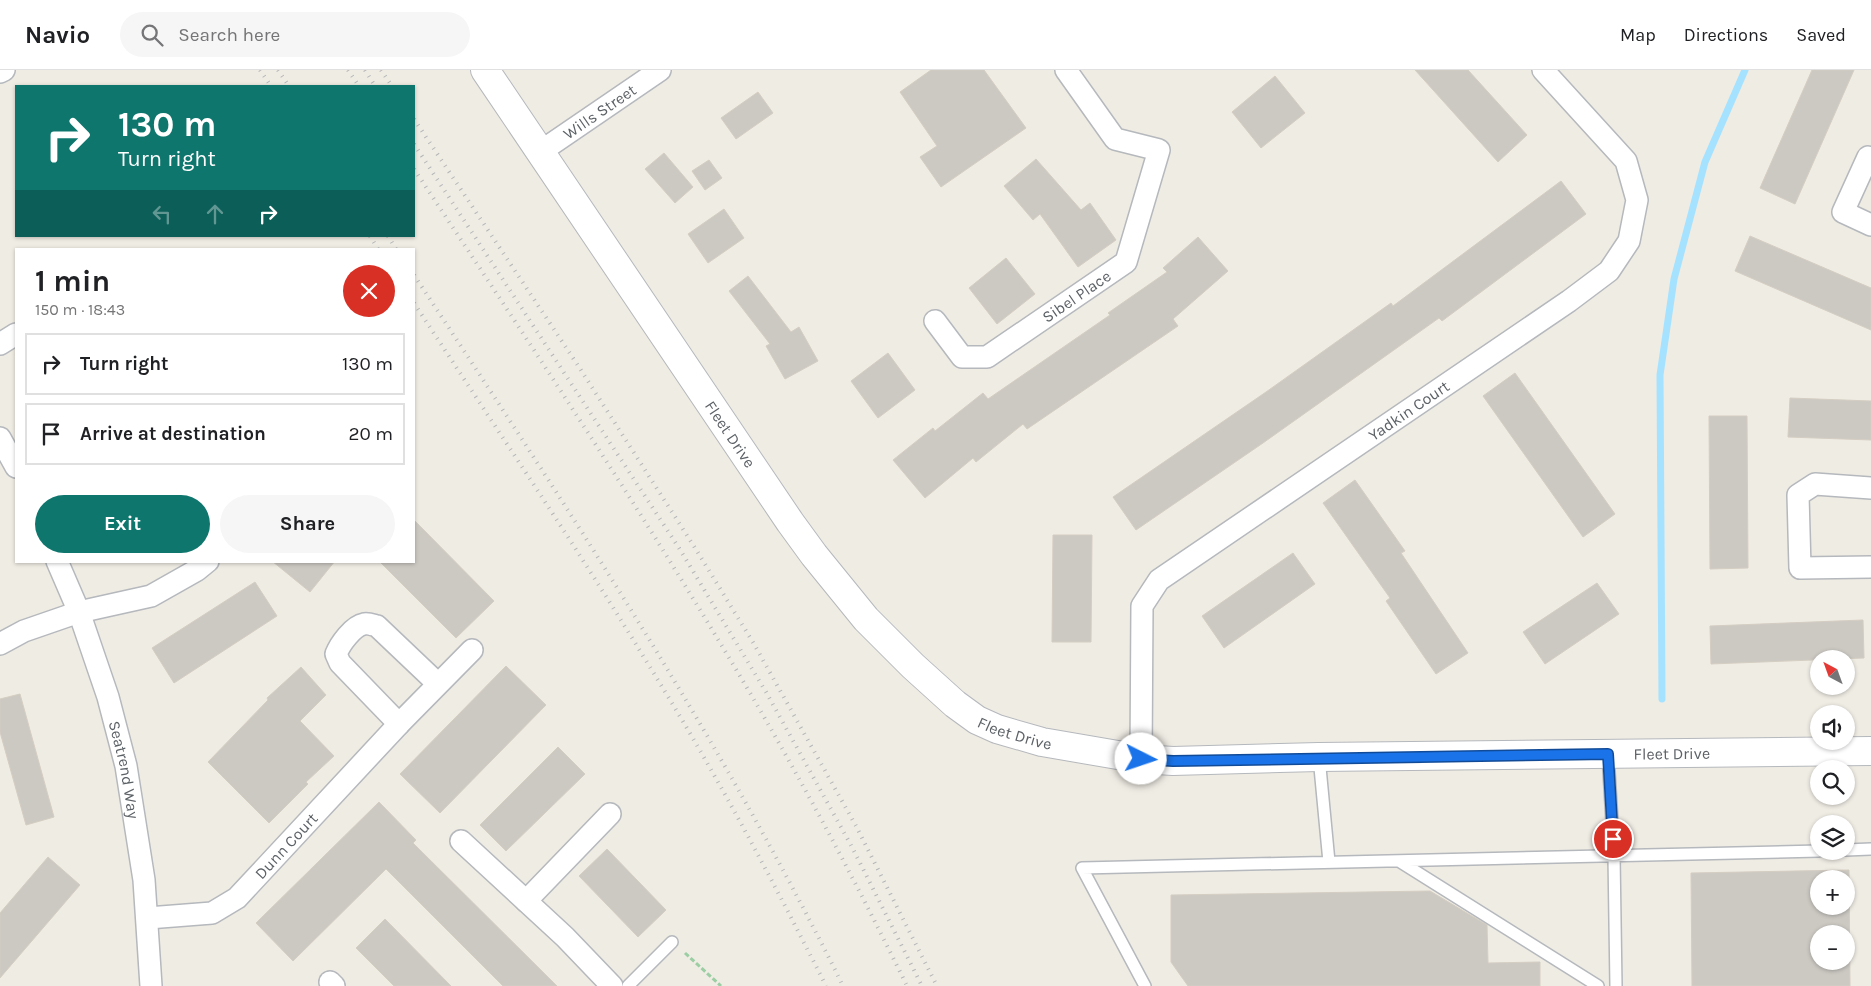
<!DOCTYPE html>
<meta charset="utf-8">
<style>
:root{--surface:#fff;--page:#f6f6f6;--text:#202124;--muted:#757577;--line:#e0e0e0;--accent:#0f766e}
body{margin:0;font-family:Karla,sans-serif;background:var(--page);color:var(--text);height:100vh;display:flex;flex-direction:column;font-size:19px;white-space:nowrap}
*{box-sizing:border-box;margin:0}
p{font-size:16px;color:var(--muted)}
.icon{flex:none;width:28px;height:28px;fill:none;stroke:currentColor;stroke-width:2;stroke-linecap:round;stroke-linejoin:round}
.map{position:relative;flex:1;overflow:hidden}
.sheet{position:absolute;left:15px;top:178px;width:400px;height:315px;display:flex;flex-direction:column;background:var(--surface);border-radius:0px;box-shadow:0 1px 4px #0004}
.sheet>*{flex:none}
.banner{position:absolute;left:15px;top:15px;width:400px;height:152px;border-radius:0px;box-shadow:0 1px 4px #0004;background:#0f766e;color:#fff;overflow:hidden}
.needle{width:32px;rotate:319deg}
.controls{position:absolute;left:1810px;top:580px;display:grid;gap:10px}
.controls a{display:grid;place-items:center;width:45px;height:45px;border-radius:50%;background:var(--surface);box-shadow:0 1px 4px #0004;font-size:25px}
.pin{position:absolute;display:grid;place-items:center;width:42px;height:42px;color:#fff;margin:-21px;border:2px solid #fff;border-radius:50%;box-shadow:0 1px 5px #0007}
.me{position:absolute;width:55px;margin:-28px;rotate:94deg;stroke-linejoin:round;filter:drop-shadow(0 0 4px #0008)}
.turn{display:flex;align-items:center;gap:18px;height:105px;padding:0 20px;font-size:22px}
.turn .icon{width:65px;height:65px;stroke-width:2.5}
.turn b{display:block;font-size:35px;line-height:42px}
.lanes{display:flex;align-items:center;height:48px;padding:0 20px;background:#0003;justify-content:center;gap:25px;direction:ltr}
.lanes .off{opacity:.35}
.round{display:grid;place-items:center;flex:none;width:52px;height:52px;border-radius:26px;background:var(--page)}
.head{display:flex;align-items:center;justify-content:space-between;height:85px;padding:0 20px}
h1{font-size:30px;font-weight:700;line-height:38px}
.action{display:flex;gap:10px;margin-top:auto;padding:10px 20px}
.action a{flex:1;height:58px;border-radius:30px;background:var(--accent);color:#fff;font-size:20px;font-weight:700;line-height:58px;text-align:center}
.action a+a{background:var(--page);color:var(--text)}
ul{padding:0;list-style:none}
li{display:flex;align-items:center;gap:15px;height:62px;margin:0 10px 8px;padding:0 10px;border:2px solid var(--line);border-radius:0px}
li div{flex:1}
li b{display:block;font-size:19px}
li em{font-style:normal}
header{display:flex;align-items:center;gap:30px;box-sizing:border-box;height:70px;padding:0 25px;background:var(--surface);border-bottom:1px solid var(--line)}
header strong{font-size:24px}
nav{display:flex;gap:28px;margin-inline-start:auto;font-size:18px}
.search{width:350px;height:45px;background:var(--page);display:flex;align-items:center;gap:12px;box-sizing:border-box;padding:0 18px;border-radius:28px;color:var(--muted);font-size:19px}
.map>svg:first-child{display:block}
</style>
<header>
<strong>Navio</strong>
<div class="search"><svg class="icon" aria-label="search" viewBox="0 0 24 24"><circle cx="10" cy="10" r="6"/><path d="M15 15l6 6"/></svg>Search here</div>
<nav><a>Map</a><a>Directions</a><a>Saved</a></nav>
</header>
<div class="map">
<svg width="1871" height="916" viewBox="0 0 1871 916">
<rect width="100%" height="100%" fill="#efece4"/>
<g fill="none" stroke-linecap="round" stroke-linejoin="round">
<path stroke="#a5e2ff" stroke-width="7" d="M 1662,629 L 1660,305 L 1674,209 L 1705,92 L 1745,0"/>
</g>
<path fill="#ccc9c3" stroke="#d4cdc2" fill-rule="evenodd" d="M 931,0 L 984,0 L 1026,58 L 941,117 L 920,87 L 937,76 L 900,22 Z
M 1415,0 L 1468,0 L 1527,65 L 1498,92 Z
M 1812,0 L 1854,0 L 1795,134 L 1760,118 Z
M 1275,6 L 1305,43 L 1261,78 L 1232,42 Z
M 758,22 L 773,43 L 736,69 L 721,48 Z
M 664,83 L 693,117 L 675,133 L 645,99 Z
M 1036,89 L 1081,140 L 1090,133 L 1116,170 L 1078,197 L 1040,144 L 1033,150 L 1004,116 Z
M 709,90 L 722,108 L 705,120 L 692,101 Z
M 1561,111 L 1586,144 L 1442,251 L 1439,248 L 1263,373 L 1136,460 L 1113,427 L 1266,322 L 1391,233 L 1393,236 Z
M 724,139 L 744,168 L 708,193 L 688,164 Z
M 1750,166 L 1871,218 L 1871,260 L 1735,201 Z
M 1198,167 L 1228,201 L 1173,249 L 1178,256 L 1027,359 L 1023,354 L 976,392 L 973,388 L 925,428 L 893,390 L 933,358 L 935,361 L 983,323 L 988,329 L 1110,245 L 1108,243 L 1167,202 L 1163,198 Z
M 1006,188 L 1035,224 L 997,254 L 969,218 Z
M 748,206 L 791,262 L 799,257 L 818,291 L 785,309 L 766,276 L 770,274 L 729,221 Z
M 888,283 L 915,320 L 878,348 L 851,311 Z
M 1515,303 L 1615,444 L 1583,467 L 1483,326 Z
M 1790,328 L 1871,331 L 1871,370 L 1788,367 Z
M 1709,346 L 1747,346 L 1748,498 L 1710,499 Z
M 1355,410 L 1405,481 L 1401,483 L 1468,583 L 1436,604 L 1386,531 L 1390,528 L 1323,433 Z
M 414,450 L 494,531 L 456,568 L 379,491 L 414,491 Z
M 1053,465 L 1092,465 L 1091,572 L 1052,572 Z
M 1293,483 L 1315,514 L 1224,578 L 1202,546 Z
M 272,491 L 335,491 L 310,522 Z
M 255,512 L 277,546 L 174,613 L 152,578 Z
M 1597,513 L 1619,544 L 1545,594 L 1523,562 Z
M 1863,550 L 1864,588 L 1711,594 L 1710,556 Z
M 506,596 L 546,635 L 440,743 L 400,704 Z
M 301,597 L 326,625 L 300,651 L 334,686 L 306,712 L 308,714 L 269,753 L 208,692 L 268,630 L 267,628 Z
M 20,624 L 54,747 L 26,755 L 0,662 L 0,629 Z
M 558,677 L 585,704 L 506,781 L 480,755 Z
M 379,732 L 416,770 L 413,773 L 557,916 L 503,916 L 386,799 L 293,891 L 256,853 Z
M 607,779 L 666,840 L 638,867 L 579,806 Z
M 48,787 L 80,815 L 0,908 L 0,843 Z
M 1849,800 L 1850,916 L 1692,916 L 1691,803 ZM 1819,809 L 1846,809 L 1846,836 L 1819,836 ZM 1819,864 L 1846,864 L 1846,891 L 1819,891 Z
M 1430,821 L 1487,855 L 1488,893 L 1540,892 L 1540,916 L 1188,916 L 1171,892 L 1171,825 Z
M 385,849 L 451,916 L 394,916 L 356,878 Z"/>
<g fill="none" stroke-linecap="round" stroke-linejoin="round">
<defs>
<path id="service" d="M 1608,684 L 1614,786 L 1616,916
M 1319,687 L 1329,792
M 1846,780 L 1871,779
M 1399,791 L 1598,916
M 628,916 L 672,872
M 1145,916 L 1082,798 L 1819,781"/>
<g id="minor">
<path d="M 0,2 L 4,0"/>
<path id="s1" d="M 540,82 L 660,0"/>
<path d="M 1871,88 L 1868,87 L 1843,142 L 1871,155"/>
<path id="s2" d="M 935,251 L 962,287 L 987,287 L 1126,192 L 1159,80 L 1115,69 L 1066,0"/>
<path d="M 0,274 L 16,264"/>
<path d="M 0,368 L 16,397"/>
<path d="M 1871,418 L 1815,414 L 1798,425 L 1800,498 L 1871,497"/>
<path id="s3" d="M 57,491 L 79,542 L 108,627 L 126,696 L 144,810 L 151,916"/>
<path d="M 0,574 L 24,561 L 79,542 L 151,526 L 197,500 L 208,491"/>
<path d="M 399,654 L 340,593 L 336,584 C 340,574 353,556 364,554 C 368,553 373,555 377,556 L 437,613"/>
<path id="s4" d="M 1141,689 L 1142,536 L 1159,510 L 1569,231 L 1609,201 L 1629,171 L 1637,130 L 1626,91 L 1543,0"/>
<path d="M 461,771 L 565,867 L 612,916"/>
<path d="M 526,831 L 610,744"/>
<path id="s5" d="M 148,848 L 212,843 L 237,828 L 399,654 L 472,580"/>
<path d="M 330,912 L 334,916"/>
</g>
<g id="tertiary">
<path id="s6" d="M 485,0 L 790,452 L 814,485 L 866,549 L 913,596 L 955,634 L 977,650 L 997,659 L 1042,672 L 1141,689 L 1173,691 L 1319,687 L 1871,681"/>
</g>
</defs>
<use href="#service" stroke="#b5b8bc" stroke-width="14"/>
<use href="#minor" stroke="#b5b8bc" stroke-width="24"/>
<use href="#tertiary" stroke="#b5b8bc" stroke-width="30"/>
<path stroke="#9bcea3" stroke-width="3" stroke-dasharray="5 2.5" stroke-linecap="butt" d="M 685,883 L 721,916"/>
<use href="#service" stroke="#fff" stroke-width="11"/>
<use href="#minor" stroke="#fff" stroke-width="21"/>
<use href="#tertiary" stroke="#fff" stroke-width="28"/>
<path stroke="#b5b6b7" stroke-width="4" stroke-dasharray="1 6" stroke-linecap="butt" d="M 260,0 L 271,16
M 278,0 L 289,16
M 348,0 L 359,16
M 365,0 L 375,16
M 381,0 L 392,16
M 414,49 L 577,294 L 697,481 L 754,574 L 856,756 L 937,916
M 414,74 L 679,478 L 766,622 L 852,777 L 922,916
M 414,99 C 530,274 647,448 753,628 C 808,722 859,818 907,916
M 370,166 L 378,179
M 388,166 L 396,179
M 414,205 C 567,437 720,667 843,916
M 414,233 C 495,357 579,480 656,607 C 718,707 773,811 826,916"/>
</g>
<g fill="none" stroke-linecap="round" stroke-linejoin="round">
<defs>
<path id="route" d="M 1141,689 L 1173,691 L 1608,684 L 1613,769"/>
</defs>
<use href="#route" stroke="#114b97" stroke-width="12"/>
<use href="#route" stroke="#1a73e8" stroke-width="9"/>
</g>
<g text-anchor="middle" stroke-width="5" stroke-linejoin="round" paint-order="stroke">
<g font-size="16" fill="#5c6166" stroke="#fff">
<text dy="6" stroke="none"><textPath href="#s1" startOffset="72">Wills Street</textPath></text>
<text dy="6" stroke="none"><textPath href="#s2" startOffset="178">Sibel Place</textPath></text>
<text dy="6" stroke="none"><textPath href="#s4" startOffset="486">Yadkin Court</textPath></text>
<text dy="6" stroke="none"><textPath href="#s6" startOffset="439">Fleet Drive</textPath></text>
<text dy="6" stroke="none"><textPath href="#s6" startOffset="859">Fleet Drive</textPath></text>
<text dy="6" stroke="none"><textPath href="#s6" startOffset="1519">Fleet Drive</textPath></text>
<text dy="6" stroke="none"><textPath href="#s3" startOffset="220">Seatrend Way</textPath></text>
<text dy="6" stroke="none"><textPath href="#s5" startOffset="165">Dunn Court</textPath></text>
</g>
</g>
</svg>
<div class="controls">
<a><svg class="needle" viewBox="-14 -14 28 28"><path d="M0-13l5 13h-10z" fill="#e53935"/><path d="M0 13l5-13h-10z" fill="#757577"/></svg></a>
<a><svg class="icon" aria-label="sound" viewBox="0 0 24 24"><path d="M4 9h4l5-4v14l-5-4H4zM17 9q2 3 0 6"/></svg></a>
<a><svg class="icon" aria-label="search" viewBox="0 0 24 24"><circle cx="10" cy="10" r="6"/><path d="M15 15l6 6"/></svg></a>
<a><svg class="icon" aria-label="layers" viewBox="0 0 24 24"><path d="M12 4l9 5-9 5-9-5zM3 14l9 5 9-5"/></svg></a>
<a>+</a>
<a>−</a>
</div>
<div class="pin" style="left:1613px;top:769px;background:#d93025"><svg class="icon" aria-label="arrive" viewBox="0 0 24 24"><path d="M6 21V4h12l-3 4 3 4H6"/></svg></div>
<svg class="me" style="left:1141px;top:689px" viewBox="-20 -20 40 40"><circle r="19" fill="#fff"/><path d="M0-13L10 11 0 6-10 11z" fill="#1a73e8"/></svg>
<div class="banner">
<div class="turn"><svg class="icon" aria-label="right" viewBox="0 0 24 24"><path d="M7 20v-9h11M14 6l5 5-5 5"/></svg><div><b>130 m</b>Turn right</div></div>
<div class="lanes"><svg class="icon off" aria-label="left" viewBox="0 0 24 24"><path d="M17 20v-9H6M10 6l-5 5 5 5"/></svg><svg class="icon off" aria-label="ahead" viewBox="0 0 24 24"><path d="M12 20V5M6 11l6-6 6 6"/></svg><svg class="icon" aria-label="right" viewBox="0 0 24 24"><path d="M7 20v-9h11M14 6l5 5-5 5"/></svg></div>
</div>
<section class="sheet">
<div class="head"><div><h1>1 min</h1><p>150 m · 18:43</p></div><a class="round" style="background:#d93025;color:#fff"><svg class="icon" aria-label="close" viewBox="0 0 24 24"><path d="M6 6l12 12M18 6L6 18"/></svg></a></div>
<ul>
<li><svg class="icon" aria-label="right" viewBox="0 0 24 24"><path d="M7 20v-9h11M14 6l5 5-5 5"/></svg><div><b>Turn right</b></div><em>130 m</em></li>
<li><svg class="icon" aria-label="arrive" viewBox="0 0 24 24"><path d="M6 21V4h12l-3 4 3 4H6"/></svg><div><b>Arrive at destination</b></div><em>20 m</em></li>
</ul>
<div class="action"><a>Exit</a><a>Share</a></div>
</section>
</div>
